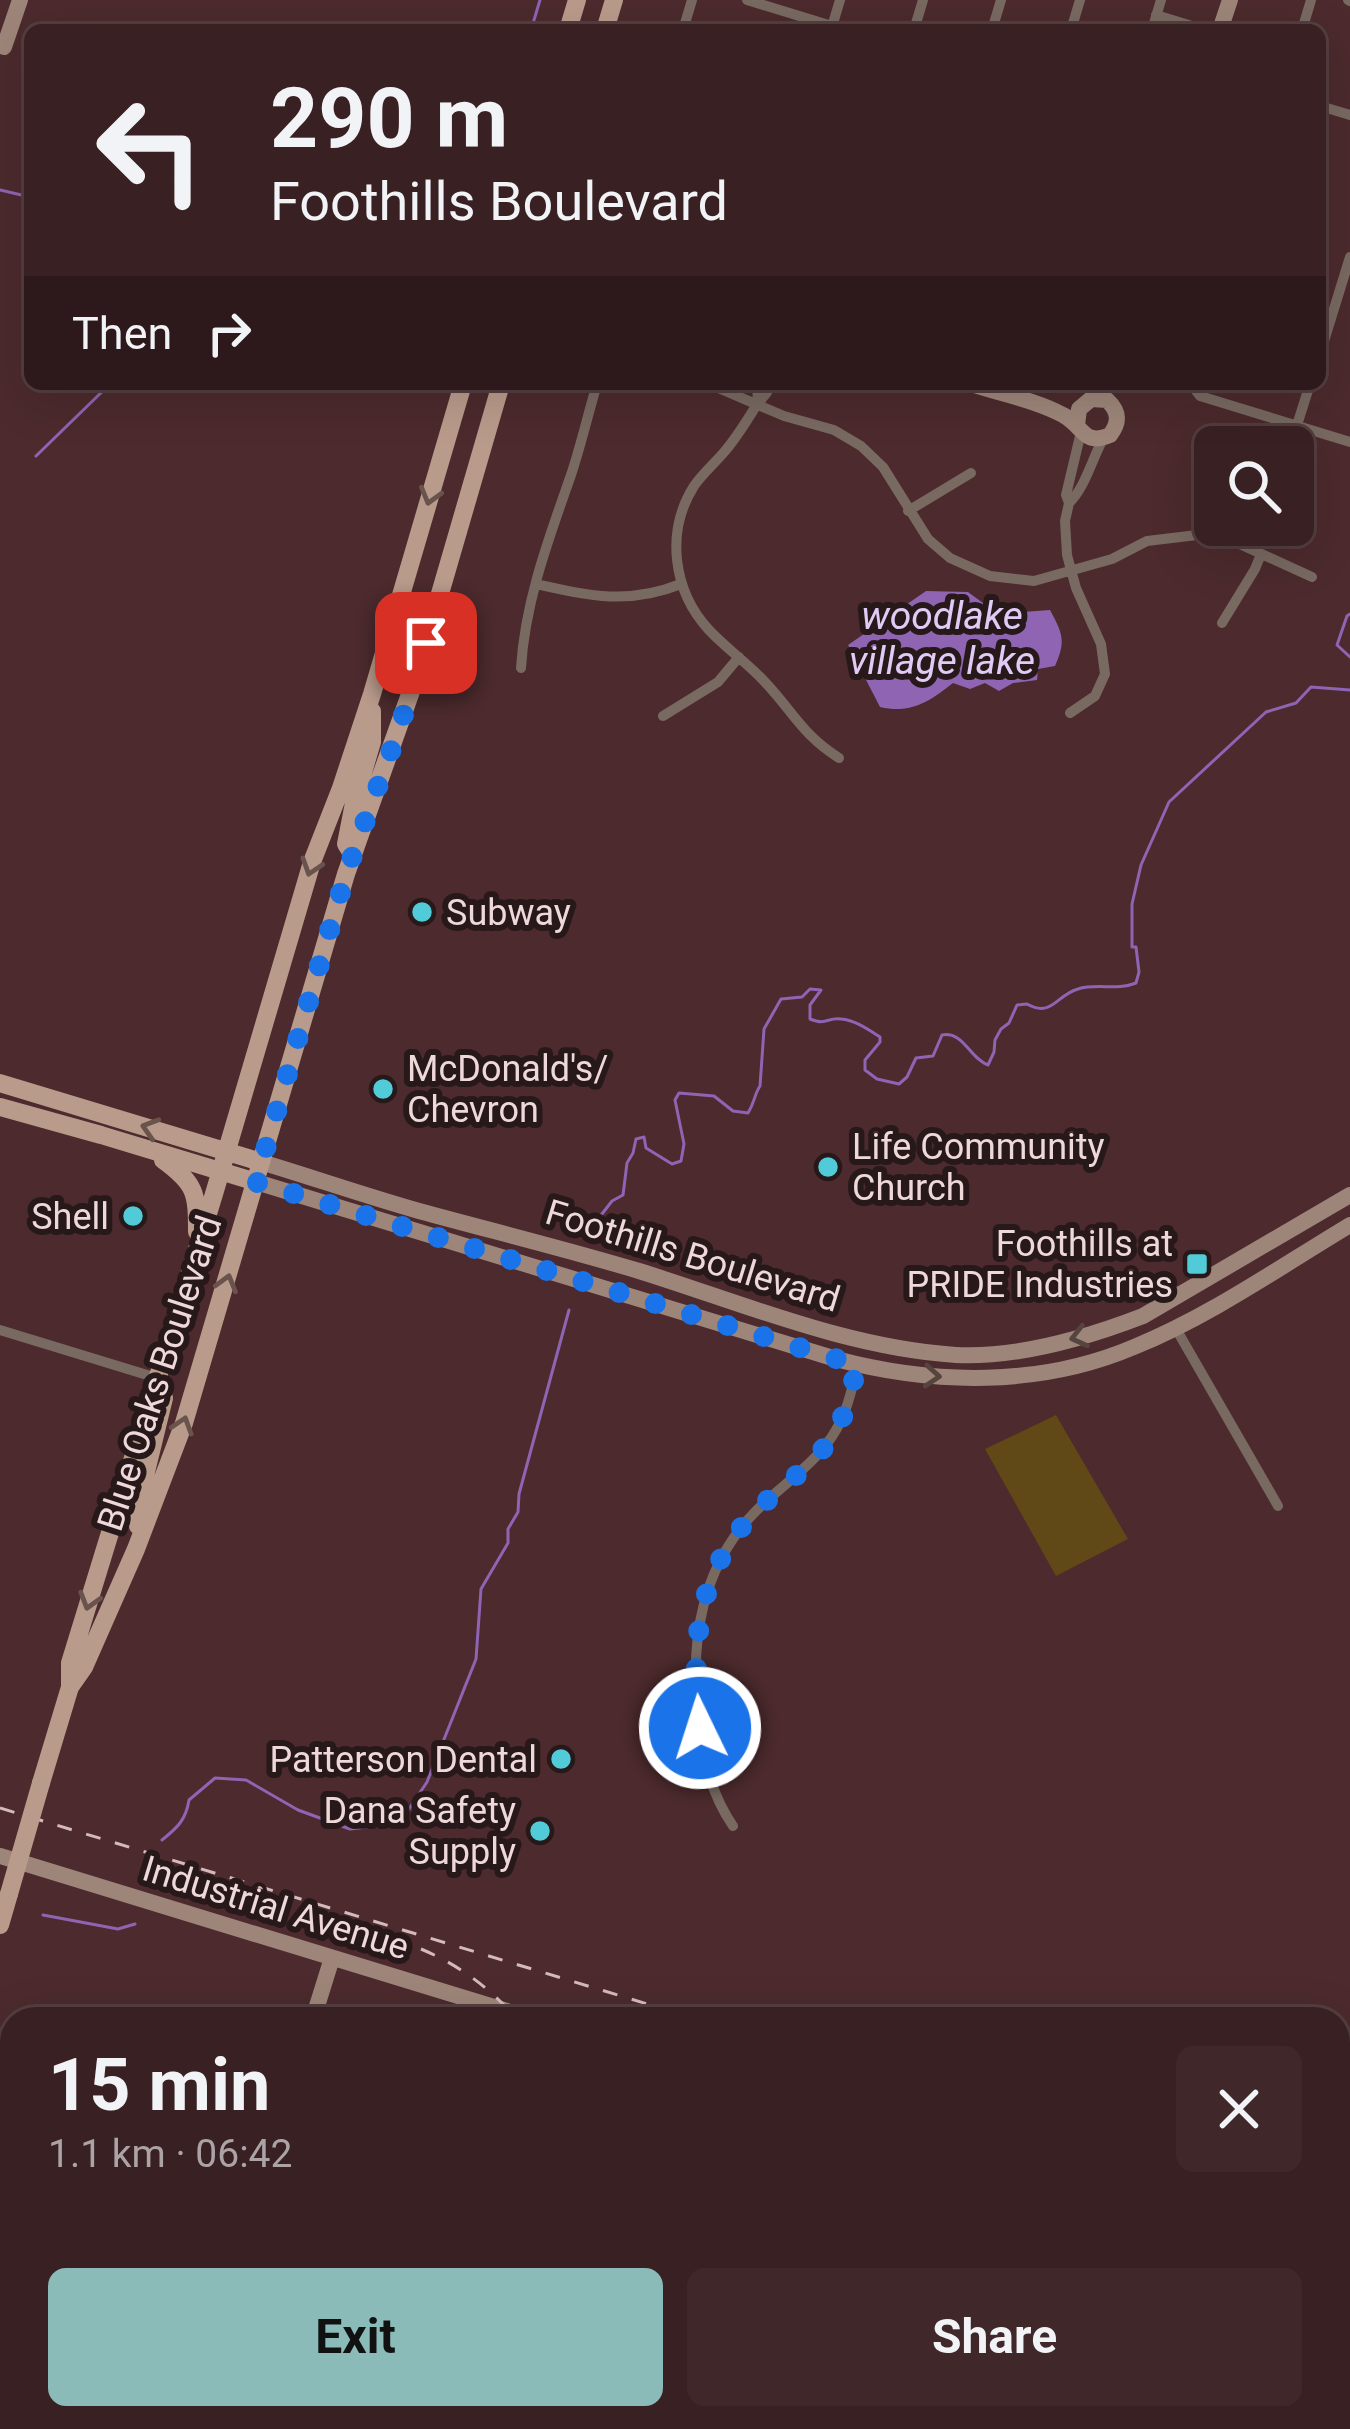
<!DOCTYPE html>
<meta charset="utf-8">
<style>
:root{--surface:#392022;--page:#40282a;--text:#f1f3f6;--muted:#aba3a5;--line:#533e40;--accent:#8bbbb9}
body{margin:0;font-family:Roboto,sans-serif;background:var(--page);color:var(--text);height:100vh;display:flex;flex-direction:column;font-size:45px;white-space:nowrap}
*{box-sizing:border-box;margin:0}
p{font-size:39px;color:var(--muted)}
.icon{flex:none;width:66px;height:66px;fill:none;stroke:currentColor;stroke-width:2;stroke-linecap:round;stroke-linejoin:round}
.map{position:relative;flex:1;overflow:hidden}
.sheet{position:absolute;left:0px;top:2007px;width:1350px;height:423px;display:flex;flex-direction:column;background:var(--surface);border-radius:36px 36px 0 0;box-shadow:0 12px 48px #0002,0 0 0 3px var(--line)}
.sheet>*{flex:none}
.banner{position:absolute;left:24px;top:24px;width:1302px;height:366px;border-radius:18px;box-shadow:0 12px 48px #0002,0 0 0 3px var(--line);background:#392022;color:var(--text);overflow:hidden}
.controls{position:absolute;left:1194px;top:426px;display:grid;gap:24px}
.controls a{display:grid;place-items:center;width:120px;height:120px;border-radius:18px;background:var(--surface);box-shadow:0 12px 48px #0002,0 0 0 3px var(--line);font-size:60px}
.pin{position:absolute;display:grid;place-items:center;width:102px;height:102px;color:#fff;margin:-51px;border-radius:24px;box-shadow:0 6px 18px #0006}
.me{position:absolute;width:132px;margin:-66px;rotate:356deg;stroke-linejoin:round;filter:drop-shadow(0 0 9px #0008)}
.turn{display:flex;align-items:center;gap:42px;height:252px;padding:0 48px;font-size:54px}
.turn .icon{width:156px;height:156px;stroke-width:2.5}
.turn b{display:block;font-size:84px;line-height:102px}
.then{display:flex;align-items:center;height:114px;padding:0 48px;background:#0003;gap:24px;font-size:45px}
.round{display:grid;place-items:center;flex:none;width:126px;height:126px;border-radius:18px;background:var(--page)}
.head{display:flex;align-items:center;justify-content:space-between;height:204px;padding:0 48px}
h1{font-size:72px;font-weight:700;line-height:90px}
.cta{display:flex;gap:24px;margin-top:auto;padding:24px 48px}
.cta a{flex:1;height:138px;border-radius:18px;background:var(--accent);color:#111;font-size:48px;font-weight:700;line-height:138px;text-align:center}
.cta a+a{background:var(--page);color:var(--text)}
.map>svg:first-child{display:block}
</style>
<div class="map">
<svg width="1350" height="2429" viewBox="0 0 1350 2429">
<rect width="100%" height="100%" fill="#4c2a2d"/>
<path fill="#604817" d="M 1056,1415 L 1128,1539 L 1056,1576 L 985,1449 Z"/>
<path fill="#8e64b3" d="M 926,591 L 968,592 L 998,614 L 1050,610 C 1063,634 1066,641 1055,666 L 1038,669 L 1037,680 L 1013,683 L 999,691 L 985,683 L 970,689 L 953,683 C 929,702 911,714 880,707 L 848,645 Z
M 1129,2418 L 1211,2418 L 1209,2429 L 1118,2429 Z"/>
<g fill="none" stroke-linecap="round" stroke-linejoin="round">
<path stroke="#8e64b3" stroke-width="3" d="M 531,30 L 540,0
M 0,190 L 30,197
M 36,456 L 110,384
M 1350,614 L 1347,616 L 1337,645 L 1350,657
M 591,1228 L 612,1201 L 623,1195 L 627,1163 L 633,1153 L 636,1139 L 644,1137 L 646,1148 L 672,1164 L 681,1161 L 684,1144 L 675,1100 L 679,1093 L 714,1096 L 733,1111 L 748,1113 C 755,1102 754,1095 760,1086 L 764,1029 L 781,999 L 802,997 L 810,989 L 821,990 L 810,1005 L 810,1019 C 827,1026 827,1017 841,1019 C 855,1020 869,1030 880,1037 L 880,1042 L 865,1060 L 865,1070 L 877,1079 L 899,1084 L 907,1077 L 916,1058 L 933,1056 L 942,1035 C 964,1031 969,1058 988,1065 L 994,1052 L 995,1040 L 1001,1029 L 1009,1023 L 1017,1005 L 1027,1004 C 1052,1018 1056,995 1078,989 C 1098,983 1116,991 1136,983 L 1139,972 L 1136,947 L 1132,947 L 1132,904 L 1141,865 L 1169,802 L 1266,712 L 1296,703 L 1311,687 L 1350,690
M 162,1840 C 177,1828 186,1820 189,1800 L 215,1778 L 246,1780 L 298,1810 L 350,1829 L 376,1826 L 407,1812 L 427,1782 L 476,1659 L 481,1589 L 508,1543 L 508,1529 L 518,1512 L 519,1494 L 569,1310
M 151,1878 L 154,1868
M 43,1915 L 118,1929 L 135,1924
M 1338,2370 L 1350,2373
M 1204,2418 L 1350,2428"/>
<path stroke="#786961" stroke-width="10" d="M 747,0 L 832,26
M 1348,0 L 1350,1
M 1156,15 L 1205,30
M 683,30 L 692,0
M 831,30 L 840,0
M 914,30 L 923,0
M 992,30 L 1001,0
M 1071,30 L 1080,0
M 1152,30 L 1161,0
M 1302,30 L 1311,0
M 1320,106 L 1350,115
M 1320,354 L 1350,257
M 709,384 L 784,416 L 834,430 L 861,446 L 883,467 L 928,539 L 950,558 L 990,576 L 1034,581 L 1112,559 L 1147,541 L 1197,535 L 1233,541 L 1312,577
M 757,384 L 758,403
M 771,384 C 768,395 762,397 756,406 C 746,422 737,437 725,451 C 715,463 703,473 694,486 C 665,532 673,591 709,630 C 726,648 746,662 763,680 C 793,711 801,734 839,758
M 1191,384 L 1200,396 L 1350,442
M 1297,425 L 1310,384
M 1069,503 C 1085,488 1092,459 1103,439
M 908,511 L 971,473
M 536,584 C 590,596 628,605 681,584
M 1222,623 L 1255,569 L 1261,554
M 521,668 C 525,601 549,538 571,475 C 581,445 588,414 597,384
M 1070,713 L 1095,696 L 1105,674 L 1101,644 L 1076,588 L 1067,555 L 1065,521 L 1069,503 L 1066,495 L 1081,432
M 663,716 L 718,682 L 739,657
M 1175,1327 L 1278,1506
M 0,1330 L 157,1378
M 733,1826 C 709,1791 702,1753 698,1712 C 690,1640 702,1567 754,1513 C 784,1482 825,1459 842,1418 C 850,1402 853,1382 858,1365
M 736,2429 L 739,2418
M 938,2429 L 941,2418"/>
<path stroke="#9d8579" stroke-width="16" d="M 1220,30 L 1230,0
M 4,47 L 20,0
M 971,384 C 1001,394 1035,400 1063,415 C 1083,425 1083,447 1110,435 C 1120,422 1119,411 1107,400 L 1091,399 L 1079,409 L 1077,425
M 261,1162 C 314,1178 366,1196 419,1211 C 492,1231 566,1249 639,1271 C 742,1303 847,1348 956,1355 C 1018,1358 1086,1338 1143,1316 L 1350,1195
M 256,1182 L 836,1359 C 934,1385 1040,1387 1134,1347 C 1210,1316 1280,1267 1350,1225
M 0,1856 L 533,2019
M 313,2019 L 332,1958
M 0,2112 L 12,2116
M 1338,2329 L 1350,2333"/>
<path stroke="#b99b8b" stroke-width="18" d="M 568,30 L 577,0
M 605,30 L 614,0
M 351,852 L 346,844 L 354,803 L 372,742 L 372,711
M 0,1083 L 261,1162
M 0,1107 L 101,1135 L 256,1182
M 163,1160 C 196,1184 197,1193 197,1232
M 138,1526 L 143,1484 L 164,1398 L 157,1378
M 70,1687 L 84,1667 L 136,1549 L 184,1423 L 346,874 L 414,683 L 501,384
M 41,1783 L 70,1687 L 70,1663 L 214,1194 L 312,862 L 341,788 L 372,694 L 463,384
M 0,1925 L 9,1894"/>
<path stroke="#d3babc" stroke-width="3" stroke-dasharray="15 15" stroke-linecap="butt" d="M 0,1808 L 697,2019
M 421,1949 C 459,1965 490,1988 517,2019
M 1338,2252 L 1350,2257"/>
<path stroke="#b99b8b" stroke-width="18" d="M 9,1894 L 41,1783"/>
</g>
<defs><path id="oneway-chevron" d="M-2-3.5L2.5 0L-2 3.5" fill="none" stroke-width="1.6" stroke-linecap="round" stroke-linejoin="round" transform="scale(3)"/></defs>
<g stroke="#69534c">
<use href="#oneway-chevron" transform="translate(430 496) rotate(106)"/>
<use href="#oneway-chevron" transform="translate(311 867) rotate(108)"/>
<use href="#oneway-chevron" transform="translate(150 1128) rotate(-163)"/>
<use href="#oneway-chevron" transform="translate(227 1283) rotate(-74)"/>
<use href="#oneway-chevron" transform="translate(183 1425) rotate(-72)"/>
<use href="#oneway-chevron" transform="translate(89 1601) rotate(107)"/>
</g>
<g stroke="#56443f">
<use href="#oneway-chevron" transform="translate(1079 1337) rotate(166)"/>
<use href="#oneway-chevron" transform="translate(932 1376) rotate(4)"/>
</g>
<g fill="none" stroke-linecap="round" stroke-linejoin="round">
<path stroke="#1a73e8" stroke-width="21" stroke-dasharray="0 37.8" d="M 426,643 L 400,726 L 346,874 L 256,1182 L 857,1365 C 853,1382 850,1402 842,1418 C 825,1459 785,1482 755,1512 C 695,1574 691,1648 700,1728"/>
</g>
<g fill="#52cbd9" stroke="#271819" stroke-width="4.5">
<circle cx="422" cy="912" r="12"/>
<circle cx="383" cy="1089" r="12"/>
<circle cx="828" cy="1167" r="12"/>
<circle cx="133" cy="1216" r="12"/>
<rect x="1185" y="1252" width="24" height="24" rx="6"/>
<circle cx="561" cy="1759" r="12"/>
<circle cx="540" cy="1831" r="12"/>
</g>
<g text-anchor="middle" stroke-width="12" stroke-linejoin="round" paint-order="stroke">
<g font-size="36" fill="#efd8d9" stroke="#271819" text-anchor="end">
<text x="446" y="925" text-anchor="start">Subway</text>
<text x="407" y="1081" text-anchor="start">McDonald's/<tspan x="407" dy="41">Chevron</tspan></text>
<text x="852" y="1159" text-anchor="start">Life Community<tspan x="852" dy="41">Church</tspan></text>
<text x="109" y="1229">Shell</text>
<text x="1173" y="1256">Foothills at<tspan x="1173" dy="41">PRIDE Industries</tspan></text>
<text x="537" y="1772">Patterson Dental</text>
<text x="516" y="1823">Dana Safety<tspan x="516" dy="41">Supply</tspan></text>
</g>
<g font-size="36" fill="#efd8d9" stroke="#271819">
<text transform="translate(693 1255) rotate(17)" y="13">Foothills Boulevard</text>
<text transform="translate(159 1373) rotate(-72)" y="13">Blue Oaks Boulevard</text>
<text transform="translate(276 1907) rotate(17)" y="13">Industrial Avenue</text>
</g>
<g font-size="39" font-style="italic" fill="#e0cbf6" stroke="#271819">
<text x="942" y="629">woodlake<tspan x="942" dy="45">village lake</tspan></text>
</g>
</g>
</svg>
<div class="controls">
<a><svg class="icon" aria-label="search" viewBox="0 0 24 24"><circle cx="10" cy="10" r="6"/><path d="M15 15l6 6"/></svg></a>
</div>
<div class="pin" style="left:426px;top:643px;background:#d93025"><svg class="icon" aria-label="arrive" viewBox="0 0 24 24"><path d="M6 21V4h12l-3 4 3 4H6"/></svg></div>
<svg class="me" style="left:700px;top:1728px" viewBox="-20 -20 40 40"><circle r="17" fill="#1a73e8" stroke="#fff" stroke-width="3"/><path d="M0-11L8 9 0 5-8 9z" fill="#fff"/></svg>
<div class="banner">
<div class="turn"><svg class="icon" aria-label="left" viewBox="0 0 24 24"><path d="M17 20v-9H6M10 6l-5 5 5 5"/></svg><div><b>290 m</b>Foothills Boulevard</div></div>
<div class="then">Then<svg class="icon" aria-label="right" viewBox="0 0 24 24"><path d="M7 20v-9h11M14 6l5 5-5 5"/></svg></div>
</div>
<section class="sheet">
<div class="head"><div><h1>15 min</h1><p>1.1 km · 06:42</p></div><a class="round"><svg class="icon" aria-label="close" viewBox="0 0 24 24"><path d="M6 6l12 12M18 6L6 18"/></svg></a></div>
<div class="cta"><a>Exit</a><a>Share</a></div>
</section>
</div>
